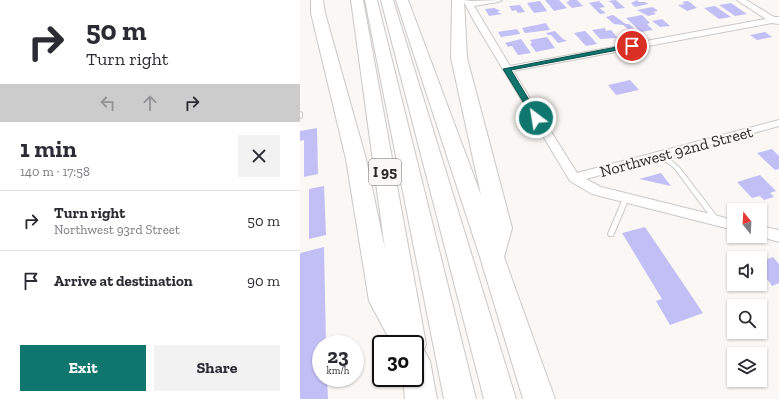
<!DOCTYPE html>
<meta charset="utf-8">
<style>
:root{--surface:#fff;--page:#f2f2f3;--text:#2b2b33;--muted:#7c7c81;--line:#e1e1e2;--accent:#0f766e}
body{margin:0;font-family:"Zilla Slab",serif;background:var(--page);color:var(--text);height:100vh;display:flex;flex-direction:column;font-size:15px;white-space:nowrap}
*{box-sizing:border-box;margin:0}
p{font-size:13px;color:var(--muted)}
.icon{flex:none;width:22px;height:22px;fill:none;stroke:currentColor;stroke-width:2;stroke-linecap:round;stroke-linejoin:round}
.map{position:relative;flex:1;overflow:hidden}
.drawer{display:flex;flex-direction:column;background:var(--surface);width:300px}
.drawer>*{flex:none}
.top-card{background:#fff;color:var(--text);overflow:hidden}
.needle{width:26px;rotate:342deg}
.controls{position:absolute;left:427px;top:203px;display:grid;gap:8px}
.controls a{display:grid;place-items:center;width:40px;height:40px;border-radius:0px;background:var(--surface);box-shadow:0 1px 3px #0004;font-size:20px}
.speed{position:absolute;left:12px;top:335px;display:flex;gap:8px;font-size:20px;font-weight:700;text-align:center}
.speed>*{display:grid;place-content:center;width:52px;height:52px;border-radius:50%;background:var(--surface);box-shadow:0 1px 3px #0004;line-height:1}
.speed small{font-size:10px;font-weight:400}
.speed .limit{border:2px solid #111;border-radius:6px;background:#fff;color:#111}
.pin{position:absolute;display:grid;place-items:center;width:34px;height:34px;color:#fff;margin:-17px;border:2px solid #fff;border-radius:50%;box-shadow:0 1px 4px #0007}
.me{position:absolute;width:44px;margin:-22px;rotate:329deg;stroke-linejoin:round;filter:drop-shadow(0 0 3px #0008)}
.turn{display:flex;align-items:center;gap:14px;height:84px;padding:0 20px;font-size:18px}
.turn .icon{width:52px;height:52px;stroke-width:2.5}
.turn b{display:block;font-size:28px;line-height:34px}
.lanes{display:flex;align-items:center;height:38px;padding:0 20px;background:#0003;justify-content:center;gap:20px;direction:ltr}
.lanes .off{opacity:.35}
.round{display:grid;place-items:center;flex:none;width:42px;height:42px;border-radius:0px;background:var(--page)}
.head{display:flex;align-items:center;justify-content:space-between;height:68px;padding:0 20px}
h1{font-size:24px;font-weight:700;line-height:30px}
.action{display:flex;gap:8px;margin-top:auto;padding:8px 20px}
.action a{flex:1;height:46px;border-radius:0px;background:var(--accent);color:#fff;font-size:16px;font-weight:700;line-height:46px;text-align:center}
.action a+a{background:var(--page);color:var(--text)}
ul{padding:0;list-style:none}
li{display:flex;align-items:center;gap:12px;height:60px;padding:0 20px;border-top:1px solid var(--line)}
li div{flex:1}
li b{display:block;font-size:15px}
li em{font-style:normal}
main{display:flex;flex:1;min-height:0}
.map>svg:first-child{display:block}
</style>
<main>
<section class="drawer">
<div class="top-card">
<div class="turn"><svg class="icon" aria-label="right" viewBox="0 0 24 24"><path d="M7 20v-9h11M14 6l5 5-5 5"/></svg><div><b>50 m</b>Turn right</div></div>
<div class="lanes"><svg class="icon off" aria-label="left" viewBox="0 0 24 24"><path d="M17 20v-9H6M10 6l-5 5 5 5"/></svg><svg class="icon off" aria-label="ahead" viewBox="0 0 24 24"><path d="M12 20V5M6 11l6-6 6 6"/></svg><svg class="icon" aria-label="right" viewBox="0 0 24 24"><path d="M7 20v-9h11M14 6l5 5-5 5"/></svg></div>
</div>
<div class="head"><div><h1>1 min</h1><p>140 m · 17:58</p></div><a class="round"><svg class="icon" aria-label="close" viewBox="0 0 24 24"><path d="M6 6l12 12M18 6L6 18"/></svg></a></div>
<ul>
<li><svg class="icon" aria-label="right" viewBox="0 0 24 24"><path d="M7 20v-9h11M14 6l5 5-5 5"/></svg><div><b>Turn right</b><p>Northwest 93rd Street</p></div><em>50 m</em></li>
<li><svg class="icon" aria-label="arrive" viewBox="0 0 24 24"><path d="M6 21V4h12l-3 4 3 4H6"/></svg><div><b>Arrive at destination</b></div><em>90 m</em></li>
</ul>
<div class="action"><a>Exit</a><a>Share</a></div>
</section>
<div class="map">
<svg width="479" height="399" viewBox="0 0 479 399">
<rect width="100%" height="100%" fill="#faf7f4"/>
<path fill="#c2bff6" d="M 245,0 L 259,0 L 267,8 L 254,11 Z
M 268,0 L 277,0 L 283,6 L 272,8 L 266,2 L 270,1 Z
M 316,0 L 325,8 L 316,9 L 312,3 L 308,1 Z
M 337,0 L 339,2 L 345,2 L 348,4 L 335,7 L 331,3 Z
M 240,1 L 247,11 L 234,13 L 227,3 Z
M 299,1 L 305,7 L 299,8 L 306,13 L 300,14 L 289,3 Z
M 387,1 L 391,3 L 397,8 L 387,11 L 378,5 L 385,4 L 382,2 Z
M 431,3 L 447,14 L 435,16 L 419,5 Z
M 220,5 L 225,12 L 218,13 L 216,10 L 212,11 L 209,6 Z
M 415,6 L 431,17 L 419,19 L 404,8 Z
M 353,7 L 358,11 L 353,12 L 356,14 L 348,16 L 337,10 Z
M 194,8 L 199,10 L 200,11 L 197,12 L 202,14 L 189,16 L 185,9 Z
M 313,15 L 326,24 L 329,24 L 334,28 L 328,29 L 323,25 L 314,24 L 306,17 Z
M 342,15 L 350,23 L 347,24 L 353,30 L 341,32 L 326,18 Z
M 362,19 L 370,26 L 360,27 L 352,21 Z
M 246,23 L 250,30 L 225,33 L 222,28 Z
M 305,28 L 306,31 L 311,30 L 318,38 L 300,39 L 292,30 Z
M 217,29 L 220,34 L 201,37 L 198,32 Z
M 255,31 L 263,39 L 267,41 L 258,43 L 251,35 L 248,35 L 246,33 Z
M 285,31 L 291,37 L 297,44 L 286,46 L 274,33 Z
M 465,32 L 472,37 L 457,40 L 450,35 Z
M 247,37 L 255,48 L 236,52 L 230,44 L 232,43 L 230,40 Z
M 221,39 L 231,53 L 218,55 L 212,46 L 208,47 L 205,43 Z
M 330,80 L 339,90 L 316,95 L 308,85 Z
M 17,128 L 18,174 L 4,177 L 4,140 L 0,141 L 0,131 Z
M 472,149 L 479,156 L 479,169 L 475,170 L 457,153 Z
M 361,173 L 371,186 L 339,179 Z
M 460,175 L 476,191 L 470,193 L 474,197 L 464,200 L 460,196 L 452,198 L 437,182 Z
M 24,186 L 26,235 L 9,239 L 9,189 Z
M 345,227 L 403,313 L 370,325 L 356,301 L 362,299 L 322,233 Z
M 24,247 L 26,344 L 21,344 L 21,378 L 27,378 L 28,399 L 0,399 L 0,253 Z
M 473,257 L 479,264 L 479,283 L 472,286 L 460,269 L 467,267 L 462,261 Z"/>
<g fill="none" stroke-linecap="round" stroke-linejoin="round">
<defs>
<path id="lane" d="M 0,112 L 2,113 L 2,117 L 0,118 Z
M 358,154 L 372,161 L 379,167 L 419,219 L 420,221 L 419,223 L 415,223 L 375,169 L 368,163 L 356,157 L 355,156 Z
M 324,196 L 328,196 L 329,198 L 313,236 L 309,236 L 308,234 Z"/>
<path id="street" d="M 163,0 L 172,1 L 202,0 L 198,2 L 174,6 L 210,66 L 466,19 L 437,0 L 446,0 L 474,17 L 479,17 L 479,24 L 472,23 L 213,71 L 277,173 L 479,120 L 479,126 L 286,179 L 301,187 L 434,220 L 434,230 L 292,194 L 270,181 L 174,21 Z
M 460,226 L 479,230 L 479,242 L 459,236 Z"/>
<path id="highway" d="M 11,0 L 23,0 L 25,13 L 66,159 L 85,249 L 51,0 L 63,0 L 126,344 L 124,350 L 130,361 L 137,399 L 105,399 L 103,378 L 115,378 L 115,344 L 92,344 L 69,301 L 46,159 L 11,13 Z
M 65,0 L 77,0 L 176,399 L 144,399 Z
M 81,0 L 93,0 L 216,399 L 184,399 Z
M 96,0 L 108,0 L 181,195 L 151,58 L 152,0 L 164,0 L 167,58 L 212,228 L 204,257 L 255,399 L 223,399 L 180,257 Z"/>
</defs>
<use href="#lane" stroke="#cbc8c6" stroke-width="2"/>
<use href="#street" stroke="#cbc8c6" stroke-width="2"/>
<use href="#highway" stroke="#cbc8c6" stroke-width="2"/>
<use href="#lane" fill="#fff" fill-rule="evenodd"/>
<use href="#street" fill="#fff" fill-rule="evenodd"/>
<use href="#highway" fill="#fff" fill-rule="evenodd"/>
</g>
<path fill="#0f766e" stroke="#0a4d48" d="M 332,44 L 335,46 L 334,47 L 211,70 L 240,118 L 236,120 L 233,118 L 203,69 Z"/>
<g text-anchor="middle" stroke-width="4" stroke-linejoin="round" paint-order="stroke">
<rect fill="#faf7f4" stroke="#686765" stroke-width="1" x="69" y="159" width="32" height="26" rx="3"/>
<g font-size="15" font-weight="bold" fill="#2a2928">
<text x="85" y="177">I 95</text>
</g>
<g font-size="16" fill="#2a2928" stroke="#faf7f4">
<text transform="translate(376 151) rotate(-15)" y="6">Northwest 92nd Street</text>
</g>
</g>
</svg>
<div class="controls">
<a><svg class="needle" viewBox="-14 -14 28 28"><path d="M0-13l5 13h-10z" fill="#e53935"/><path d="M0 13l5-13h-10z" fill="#7c7c81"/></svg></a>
<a><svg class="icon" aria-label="sound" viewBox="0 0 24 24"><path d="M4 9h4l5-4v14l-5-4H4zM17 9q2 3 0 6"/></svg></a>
<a><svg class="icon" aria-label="search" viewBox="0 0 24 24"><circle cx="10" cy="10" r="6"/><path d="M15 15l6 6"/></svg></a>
<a><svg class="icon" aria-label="layers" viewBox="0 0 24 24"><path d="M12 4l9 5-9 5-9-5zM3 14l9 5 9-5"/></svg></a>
</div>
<div class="speed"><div>23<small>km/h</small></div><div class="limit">30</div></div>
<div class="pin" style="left:332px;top:46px;background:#d93025"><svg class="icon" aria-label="arrive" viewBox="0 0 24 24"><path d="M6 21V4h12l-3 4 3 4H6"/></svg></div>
<svg class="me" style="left:236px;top:118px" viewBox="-20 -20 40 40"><circle r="17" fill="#0f766e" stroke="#fff" stroke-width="3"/><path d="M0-11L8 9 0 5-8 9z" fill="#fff"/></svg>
</div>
</main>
